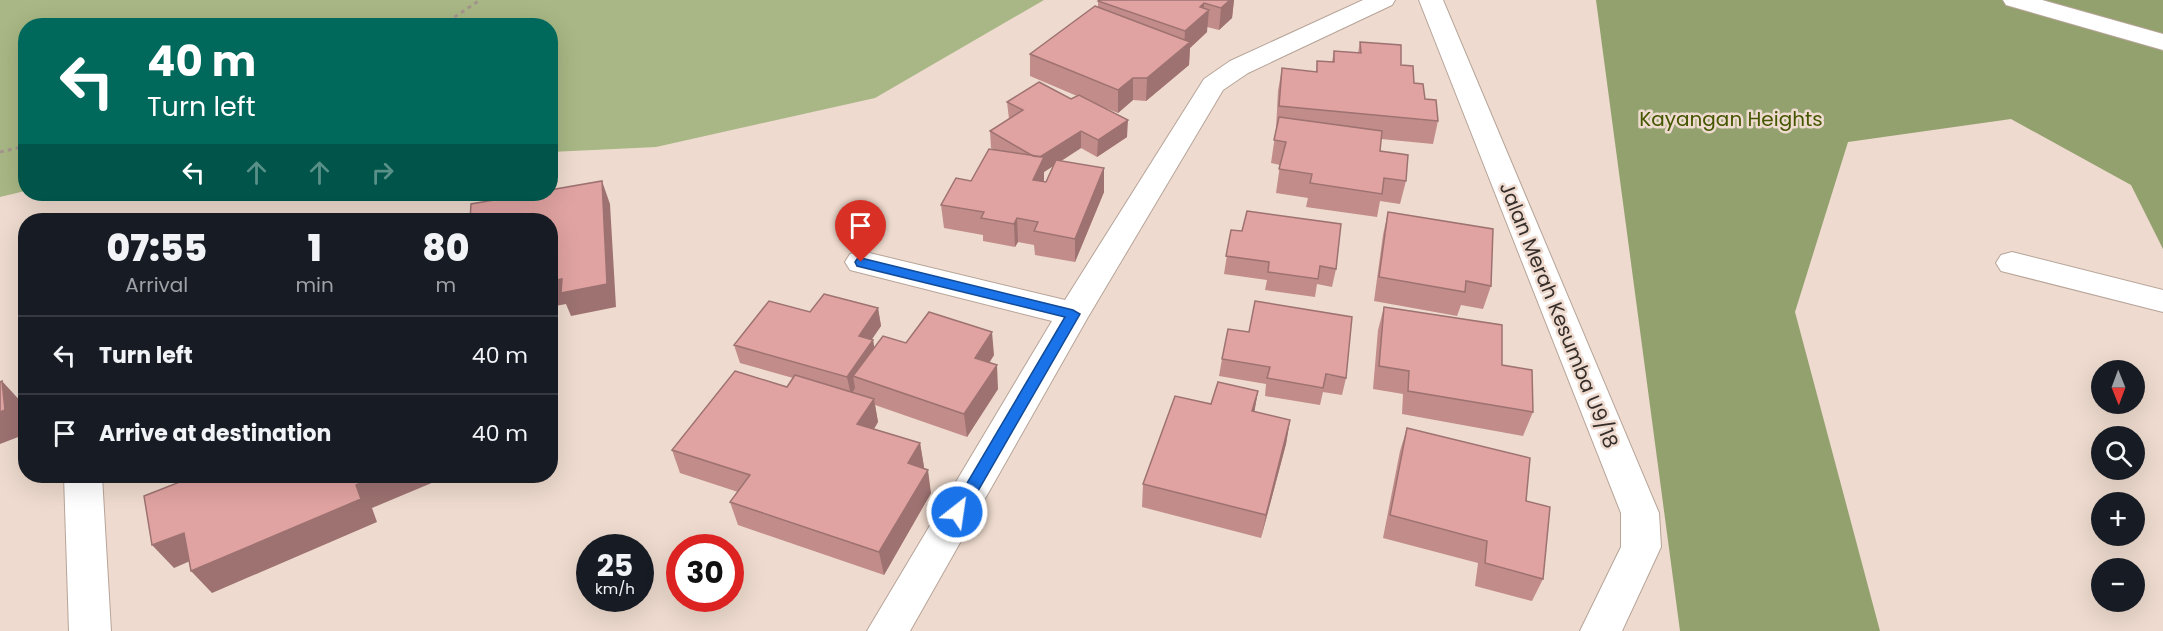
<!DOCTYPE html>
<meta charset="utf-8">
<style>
:root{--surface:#171b24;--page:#242831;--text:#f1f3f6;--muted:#9ea1a6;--line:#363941}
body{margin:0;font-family:Poppins,sans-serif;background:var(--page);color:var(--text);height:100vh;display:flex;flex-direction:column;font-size:22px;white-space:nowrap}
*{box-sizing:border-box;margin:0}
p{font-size:20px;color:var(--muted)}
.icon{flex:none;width:33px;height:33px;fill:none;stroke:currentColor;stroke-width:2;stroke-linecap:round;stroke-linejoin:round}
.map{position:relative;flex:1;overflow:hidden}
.drawer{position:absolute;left:18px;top:213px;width:540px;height:270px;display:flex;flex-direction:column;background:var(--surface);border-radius:24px;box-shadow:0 6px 24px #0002}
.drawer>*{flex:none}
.guide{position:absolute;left:18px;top:18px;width:540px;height:183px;border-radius:24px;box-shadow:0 6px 24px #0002;background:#00695c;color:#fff;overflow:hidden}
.needle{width:39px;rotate:179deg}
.fabs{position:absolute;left:2091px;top:360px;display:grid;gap:12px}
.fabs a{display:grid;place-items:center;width:54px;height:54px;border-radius:50%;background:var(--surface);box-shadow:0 6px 24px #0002;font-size:30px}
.speed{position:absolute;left:576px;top:534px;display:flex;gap:12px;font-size:30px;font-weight:700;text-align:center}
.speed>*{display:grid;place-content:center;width:78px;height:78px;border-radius:50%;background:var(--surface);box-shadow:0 6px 24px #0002;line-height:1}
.speed small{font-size:15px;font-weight:400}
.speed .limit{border:9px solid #d22;background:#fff;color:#111}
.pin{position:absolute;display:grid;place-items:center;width:51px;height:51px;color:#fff;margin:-62px -26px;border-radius:50% 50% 50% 0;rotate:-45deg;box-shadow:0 0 6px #0007}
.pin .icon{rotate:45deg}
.me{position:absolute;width:66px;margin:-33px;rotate:30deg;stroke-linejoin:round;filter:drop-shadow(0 0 4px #0008)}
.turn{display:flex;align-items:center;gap:21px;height:126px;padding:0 30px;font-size:27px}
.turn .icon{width:78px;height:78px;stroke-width:2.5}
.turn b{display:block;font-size:42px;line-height:51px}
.lanes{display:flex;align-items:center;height:57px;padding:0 30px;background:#0003;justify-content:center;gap:30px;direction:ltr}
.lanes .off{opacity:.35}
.eta{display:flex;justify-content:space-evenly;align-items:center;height:102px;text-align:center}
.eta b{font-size:36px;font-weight:800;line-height:42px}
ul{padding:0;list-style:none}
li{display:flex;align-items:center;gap:18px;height:78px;padding:0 30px;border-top:2px solid var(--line)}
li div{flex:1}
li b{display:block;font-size:22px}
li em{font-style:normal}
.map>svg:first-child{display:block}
</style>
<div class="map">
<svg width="2163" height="631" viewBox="0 0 2163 631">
<rect width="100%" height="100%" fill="#eedace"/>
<path fill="#a8b785" d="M 0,0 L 1044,0 L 875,98 L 656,147 L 551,152 L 550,26 L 26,26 L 25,191 L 0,197 Z"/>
<path fill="#92a16e" d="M 1596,0 L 2163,0 L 2163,249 L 2131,185 L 2011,119 L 1848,142 L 1795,312 L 1880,631 L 1680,631 Z"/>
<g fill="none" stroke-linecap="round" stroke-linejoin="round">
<defs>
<path id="minor" d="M 1363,0 L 1395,0 L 1392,5 L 1248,73 L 1223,90 L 1088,317 L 910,631 L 867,631 L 1052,321 L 850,270 L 845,262 L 850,254 L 861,251 L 1065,300 L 1204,79 L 1230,61 Z
M 1419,0 L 1443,0 L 1659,513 L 1661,547 L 1622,631 L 1580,631 L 1621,547 L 1621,513 Z
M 2003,0 L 2042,0 L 2163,34 L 2163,50 L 2006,5 Z
M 2012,252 L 2163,290 L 2163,312 L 2001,271 L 1996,263 L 2001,255 Z
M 64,476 L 102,476 L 111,631 L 69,631 Z"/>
</defs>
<use href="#minor" stroke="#b7a499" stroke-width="2"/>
<path stroke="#a4958c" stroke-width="3" stroke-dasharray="4 4" stroke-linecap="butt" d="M 441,26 L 480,0
M 0,152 L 26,146"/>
<use href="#minor" fill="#fff" fill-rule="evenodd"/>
</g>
<path fill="#c18c8a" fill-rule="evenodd" d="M 1234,0 L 1232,18 L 1219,30 L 1207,27 L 1207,32 L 1190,48 L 1189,65 L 1146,101 L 1133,100 L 1118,113 L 1100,106 L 1127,137 L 1097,157 L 1081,148 L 1061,161 L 1104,168 L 1104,192 L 1075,262 L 1035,255 L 1034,245 L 1018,242 L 1015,247 L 983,241 L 983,235 L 944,228 L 941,205 L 971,181 L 993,149 L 991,148 L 990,131 L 1009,119 L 1007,102 L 1071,99 L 1077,96 L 1030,76 L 1030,54 L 1098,7 L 1098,1 ZM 1053,166 L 1046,182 L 1044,182 L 1044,172 Z
M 1360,42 L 1401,65 L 1438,121 L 1433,144 L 1381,139 L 1380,151 L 1406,181 L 1400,204 L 1380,201 L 1377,217 L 1306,207 L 1308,198 L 1276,193 L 1280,165 L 1271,163 L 1276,129 L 1278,91 L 1282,68 L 1316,72 L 1317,61 L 1332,62 L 1334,51 L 1358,53 Z
M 1388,212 L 1491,286 L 1483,309 L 1461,305 L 1457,316 L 1374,301 L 1383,235 Z
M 1231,230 L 1336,269 L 1332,287 L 1317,284 L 1315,297 L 1265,290 L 1267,280 L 1224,274 Z
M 1384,307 L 1502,365 L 1533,412 L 1523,436 L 1402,414 L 1403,394 L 1373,389 L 1378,330 Z
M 878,308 L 881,326 L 871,339 L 873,340 L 874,348 L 906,343 L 994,355 L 989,363 L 998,389 L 967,437 L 875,405 L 878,422 L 874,429 L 920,443 L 924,467 L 923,468 L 931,493 L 884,575 L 738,525 L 730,502 L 738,492 L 680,473 L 672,450 L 787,387 L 793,378 L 740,363 L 734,345 L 810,312 Z
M 1222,359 L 1346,378 L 1342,395 L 1323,392 L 1320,405 L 1265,396 L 1266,384 L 1219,376 Z
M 1258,391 L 1254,412 L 1290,420 L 1286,444 L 1261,538 L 1142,507 L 1143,484 L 1211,404 Z
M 1407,428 L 1526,501 L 1543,579 L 1532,601 L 1475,586 L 1478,563 L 1383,538 L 1400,451 Z"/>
<path fill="#9d7271" d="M 1230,0 L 1234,0 L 1232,18 L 1219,30 L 1221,8 Z
M 1204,3 L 1204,15 L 1209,10 L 1207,32 L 1190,48 L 1189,65 L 1146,101 L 1147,78 L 1184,48 L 1185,31 L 1200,7 Z
M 1133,78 L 1133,100 L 1118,113 L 1118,90 Z
M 1128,120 L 1127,137 L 1097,157 L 1098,140 Z
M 1081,131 L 1081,148 L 1044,172 L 1044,181 L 1034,203 L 1033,180 L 1038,159 Z
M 1104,168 L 1104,192 L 1075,262 L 1075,239 Z
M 602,181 L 610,204 L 616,307 L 571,316 L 566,304 L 550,307 L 550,281 Z
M 1017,218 L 1018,242 L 1015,247 L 1014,224 Z
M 878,308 L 881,326 L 862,354 L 859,336 Z
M 992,332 L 994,355 L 977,382 L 975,358 Z
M 873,340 L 876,357 L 853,376 L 855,388 L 851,395 L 847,377 Z
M 997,365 L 998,389 L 967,437 L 964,414 Z
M 2,381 L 24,405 L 26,414 L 26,434 L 0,444 L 0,412 Z
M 1258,391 L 1254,414 L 1252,411 Z
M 874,399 L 878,422 L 862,448 L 857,424 Z
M 1290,420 L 1286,444 L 1261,538 L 1266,515 Z
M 920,443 L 924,467 L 912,487 L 908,463 Z
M 928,470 L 931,493 L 884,575 L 879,552 Z
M 379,476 L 431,476 L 434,482 L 372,508 L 377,522 L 212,593 L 191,571 L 356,485 Z
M 184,533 L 204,555 L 174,568 L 152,545 Z"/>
<path fill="#e0a3a1" stroke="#9d7271" stroke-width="1.5" d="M 1099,0 L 1230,0 L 1221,8 L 1204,3 L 1200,7 L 1209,10 L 1185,31 L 1098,1 Z
M 1095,6 L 1190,42 L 1147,78 L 1133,78 L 1118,90 L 1030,54 Z
M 1360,42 L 1401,45 L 1401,65 L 1413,66 L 1414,83 L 1423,84 L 1425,99 L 1436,100 L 1438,121 L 1279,106 L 1282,68 L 1317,72 L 1317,61 L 1334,62 L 1334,51 L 1361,53 Z
M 1039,82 L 1071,99 L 1079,95 L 1128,120 L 1098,140 L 1081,131 L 1040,157 L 1033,156 L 990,131 L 1023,110 L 1007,102 Z
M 1279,117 L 1382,131 L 1380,151 L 1408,155 L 1406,181 L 1384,178 L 1382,194 L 1310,183 L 1312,174 L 1279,169 L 1286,142 L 1274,140 Z
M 989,149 L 1044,157 L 1033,180 L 1046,182 L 1056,160 L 1104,168 L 1075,239 L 1034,231 L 1038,222 L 1017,218 L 1014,224 L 981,218 L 984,212 L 941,205 L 956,178 L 971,181 Z
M 602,181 L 607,284 L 561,293 L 562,279 L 550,281 L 550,220 L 470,220 L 471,204 L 529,194 L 550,194 L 550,190 Z
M 1247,211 L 1341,224 L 1336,269 L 1320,266 L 1318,279 L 1268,272 L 1269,262 L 1226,256 L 1231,230 L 1242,231 Z
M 1388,212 L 1493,229 L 1491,286 L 1466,281 L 1465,292 L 1379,277 Z
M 824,294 L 878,308 L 859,336 L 873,340 L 847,377 L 734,345 L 769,301 L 810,312 Z
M 1255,301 L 1352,317 L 1346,378 L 1326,374 L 1323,388 L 1267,378 L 1270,367 L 1222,359 L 1228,329 L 1249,332 Z
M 1384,307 L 1502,325 L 1502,365 L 1532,370 L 1533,412 L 1408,391 L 1409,371 L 1379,366 Z
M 929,312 L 992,332 L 975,358 L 997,365 L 964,414 L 853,376 L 883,336 L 906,343 Z
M 735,371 L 787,387 L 795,375 L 874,399 L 857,424 L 920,443 L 908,463 L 928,470 L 879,552 L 730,502 L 750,475 L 672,450 Z
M 2,381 L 5,410 L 0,412 L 0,382 Z
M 1218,382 L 1258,391 L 1252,411 L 1290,420 L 1266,515 L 1143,484 L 1175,396 L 1211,404 Z
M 1407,428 L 1530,458 L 1526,501 L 1550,507 L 1543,579 L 1485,563 L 1487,541 L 1390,515 Z
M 195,476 L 379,476 L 356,485 L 361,499 L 191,571 L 184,533 L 152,545 L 144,496 Z"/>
<path fill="#1a73e8" stroke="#114b97" stroke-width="1.5" d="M 861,258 L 1073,310 L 1080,314 L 963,517 L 957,519 L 952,517 L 950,512 L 1065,317 L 857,266 L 855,262 L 857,259 Z"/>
<g text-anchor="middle" stroke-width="5" stroke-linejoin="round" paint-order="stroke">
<g font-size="20" fill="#445600" stroke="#eedace">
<text x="1731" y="126">Kayangan Heights</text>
</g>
<g font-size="20" fill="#362e2a" stroke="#eedace">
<text transform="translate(1559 315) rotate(68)" y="7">Jalan Merah Kesumba U9/18</text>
</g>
</g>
</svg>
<div class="fabs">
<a><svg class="needle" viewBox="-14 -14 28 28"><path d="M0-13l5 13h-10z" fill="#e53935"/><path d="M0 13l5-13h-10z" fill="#9ea1a6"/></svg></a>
<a><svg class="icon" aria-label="search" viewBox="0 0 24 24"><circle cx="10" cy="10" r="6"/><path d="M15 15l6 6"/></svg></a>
<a>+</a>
<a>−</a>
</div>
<div class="speed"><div>25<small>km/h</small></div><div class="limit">30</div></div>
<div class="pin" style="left:861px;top:262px;background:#d93025"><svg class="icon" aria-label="arrive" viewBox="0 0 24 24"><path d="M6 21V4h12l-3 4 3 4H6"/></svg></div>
<svg class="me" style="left:957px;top:512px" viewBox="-20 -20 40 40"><circle r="17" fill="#1a73e8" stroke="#fff" stroke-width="3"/><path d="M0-11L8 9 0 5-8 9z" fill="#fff"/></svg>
<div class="guide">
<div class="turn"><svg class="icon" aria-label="left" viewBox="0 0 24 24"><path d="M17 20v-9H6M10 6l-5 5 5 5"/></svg><div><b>40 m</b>Turn left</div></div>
<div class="lanes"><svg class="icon" aria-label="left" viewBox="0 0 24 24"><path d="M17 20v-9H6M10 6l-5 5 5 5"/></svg><svg class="icon off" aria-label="ahead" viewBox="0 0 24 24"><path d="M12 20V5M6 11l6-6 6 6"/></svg><svg class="icon off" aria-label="ahead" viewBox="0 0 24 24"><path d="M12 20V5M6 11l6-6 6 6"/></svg><svg class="icon off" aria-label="right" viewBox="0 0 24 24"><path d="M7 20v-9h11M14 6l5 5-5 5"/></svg></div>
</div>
<section class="drawer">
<div class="eta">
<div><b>07:55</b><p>Arrival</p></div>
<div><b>1</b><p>min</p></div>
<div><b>80</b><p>m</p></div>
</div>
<ul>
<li><svg class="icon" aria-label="left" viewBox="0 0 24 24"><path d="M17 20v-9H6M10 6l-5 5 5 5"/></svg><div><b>Turn left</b></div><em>40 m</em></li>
<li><svg class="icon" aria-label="arrive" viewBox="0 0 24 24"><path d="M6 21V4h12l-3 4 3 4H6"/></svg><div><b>Arrive at destination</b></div><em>40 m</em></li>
</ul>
</section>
</div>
